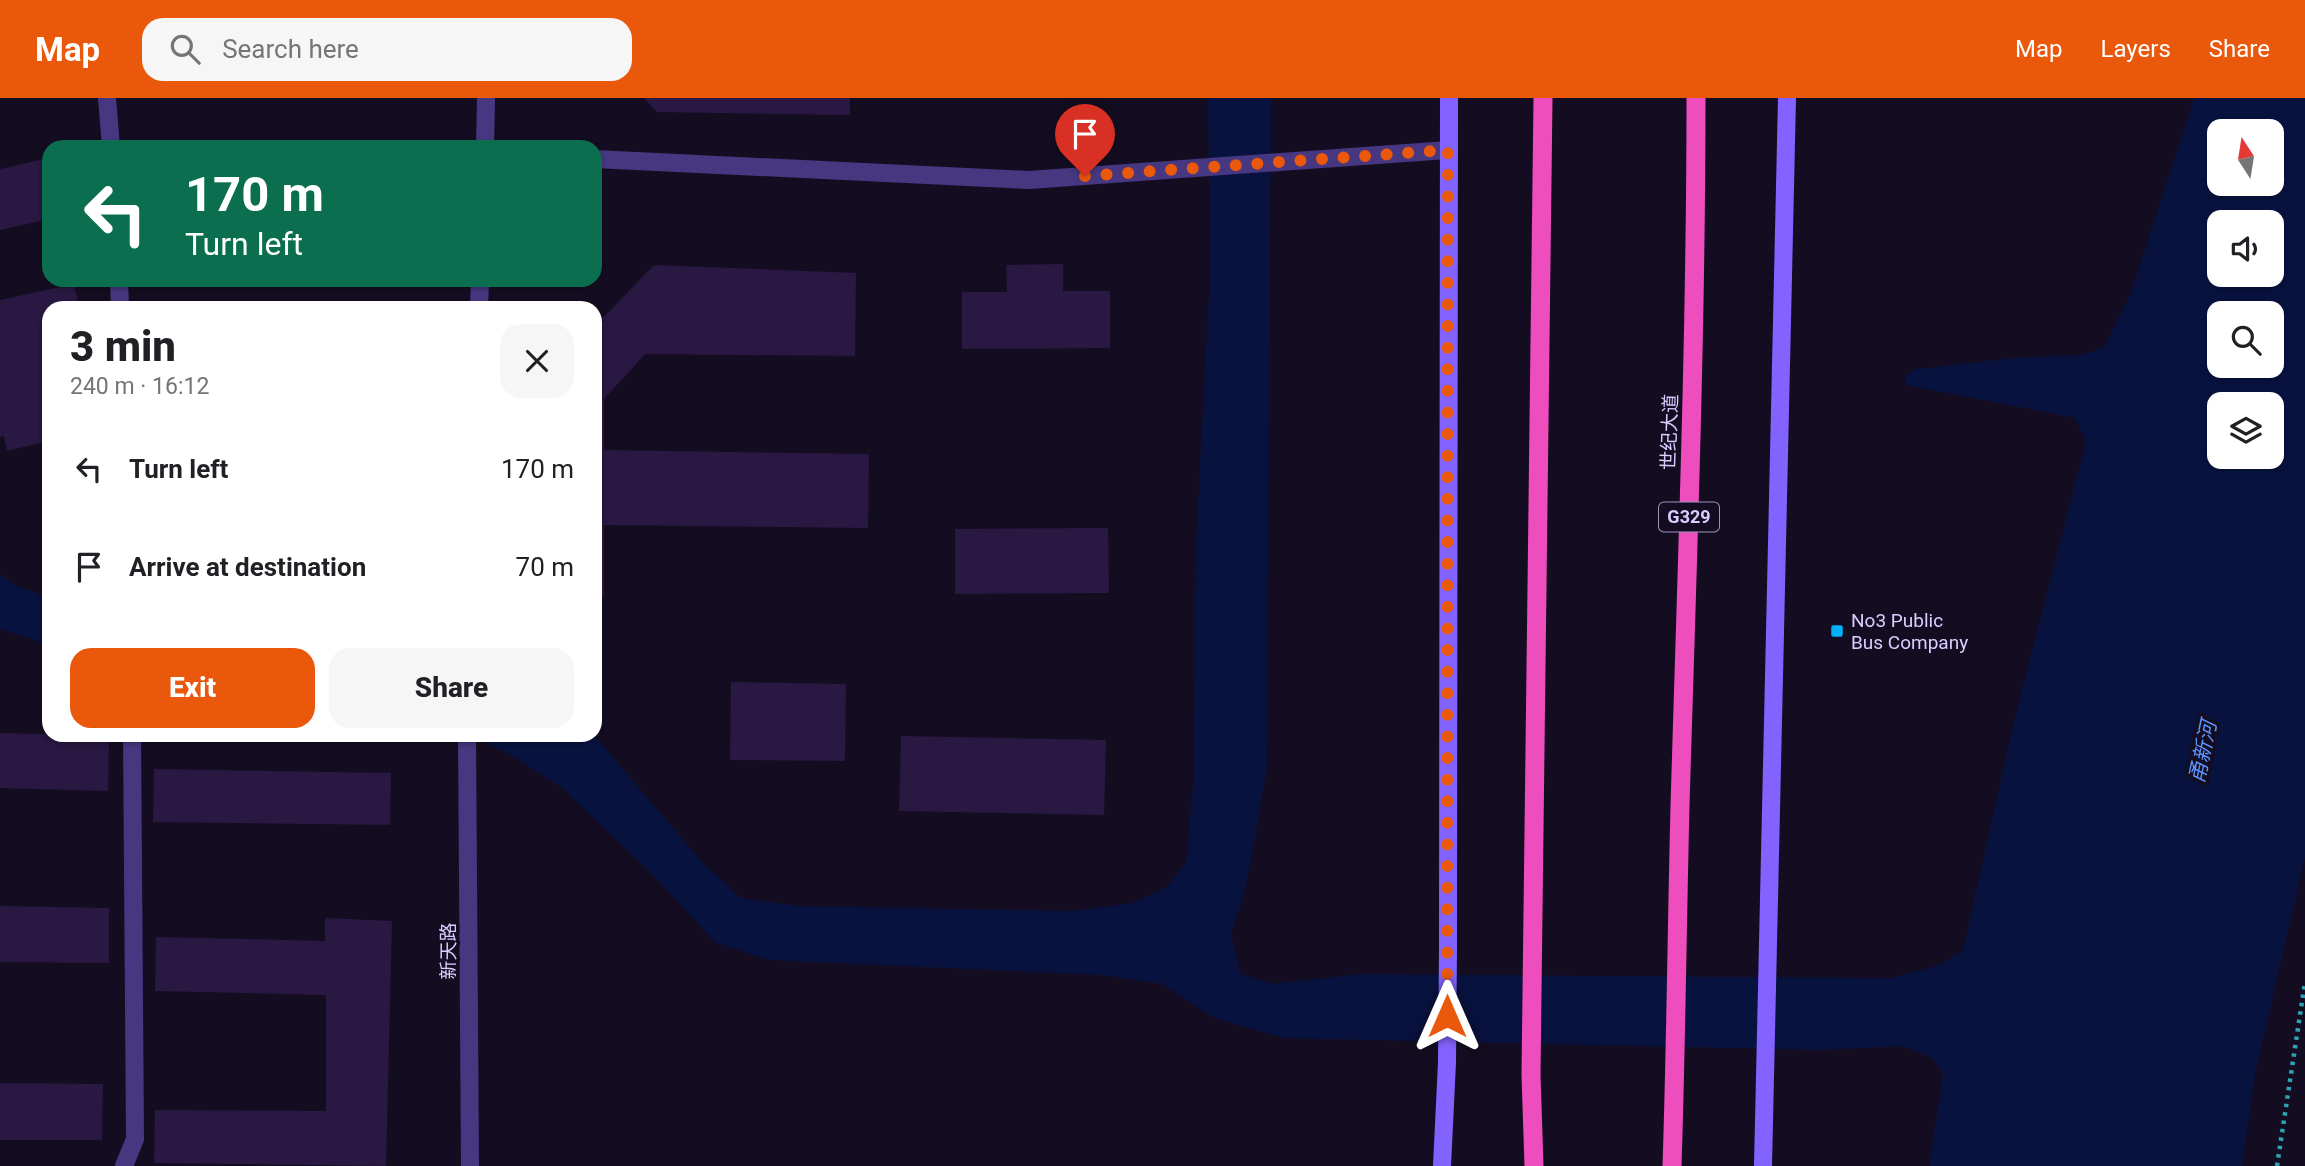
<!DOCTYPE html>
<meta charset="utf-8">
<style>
:root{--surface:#fff;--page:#f6f6f6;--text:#202124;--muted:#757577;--accent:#ea580c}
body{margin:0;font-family:Roboto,"Noto Sans SC",sans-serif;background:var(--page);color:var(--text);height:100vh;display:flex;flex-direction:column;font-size:26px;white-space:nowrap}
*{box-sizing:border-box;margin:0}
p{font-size:23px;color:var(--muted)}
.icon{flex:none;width:38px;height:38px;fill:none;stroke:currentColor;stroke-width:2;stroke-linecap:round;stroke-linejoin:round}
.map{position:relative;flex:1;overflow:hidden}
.details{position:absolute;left:42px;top:203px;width:560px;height:441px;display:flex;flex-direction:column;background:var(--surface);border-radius:21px;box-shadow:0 2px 5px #0004}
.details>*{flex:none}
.banner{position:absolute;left:42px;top:42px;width:560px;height:147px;border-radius:21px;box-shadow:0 2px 5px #0004;background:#0b6e4f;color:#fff;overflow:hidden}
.needle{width:46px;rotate:348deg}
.controls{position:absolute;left:2207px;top:21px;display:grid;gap:14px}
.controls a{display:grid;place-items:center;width:77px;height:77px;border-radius:14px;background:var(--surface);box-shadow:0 2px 5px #0004;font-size:35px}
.pin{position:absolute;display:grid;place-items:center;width:60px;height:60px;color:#fff;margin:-72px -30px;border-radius:50% 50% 50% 0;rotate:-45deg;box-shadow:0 0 7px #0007}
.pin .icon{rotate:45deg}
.me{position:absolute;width:77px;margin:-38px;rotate:0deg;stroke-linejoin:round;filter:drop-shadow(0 0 5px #0008)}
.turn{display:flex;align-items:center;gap:24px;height:147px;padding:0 28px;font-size:32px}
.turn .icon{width:91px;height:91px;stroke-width:2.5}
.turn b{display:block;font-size:49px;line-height:60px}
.round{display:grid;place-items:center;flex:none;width:74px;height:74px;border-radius:21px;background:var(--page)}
.head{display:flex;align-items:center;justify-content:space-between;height:119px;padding:0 28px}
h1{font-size:42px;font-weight:800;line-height:52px}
.button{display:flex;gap:14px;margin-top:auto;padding:14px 28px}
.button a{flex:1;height:80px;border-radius:21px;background:var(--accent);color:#fff;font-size:28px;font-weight:800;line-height:80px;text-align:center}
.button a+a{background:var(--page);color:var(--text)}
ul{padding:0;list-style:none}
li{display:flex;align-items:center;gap:21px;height:98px;padding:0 28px}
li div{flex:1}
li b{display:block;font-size:26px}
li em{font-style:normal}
header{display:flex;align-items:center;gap:42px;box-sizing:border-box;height:98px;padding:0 35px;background:var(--accent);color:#fff}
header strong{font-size:33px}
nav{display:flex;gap:38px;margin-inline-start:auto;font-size:24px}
.search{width:490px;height:63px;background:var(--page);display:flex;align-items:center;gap:18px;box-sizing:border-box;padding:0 24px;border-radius:21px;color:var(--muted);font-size:26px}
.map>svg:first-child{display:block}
</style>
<header>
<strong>Map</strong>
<div class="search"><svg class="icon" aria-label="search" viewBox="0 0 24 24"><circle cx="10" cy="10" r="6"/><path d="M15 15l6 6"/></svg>Search here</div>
<nav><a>Map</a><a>Layers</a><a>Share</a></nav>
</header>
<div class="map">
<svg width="2305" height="1068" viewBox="0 0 2305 1068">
<rect width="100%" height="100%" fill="#140d21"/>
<path fill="#08123e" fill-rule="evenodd" d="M 1208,0 L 1271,0 L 1267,669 L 1247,784 L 1231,837 L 1241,876 L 1272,886 L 1360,876 L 1891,880 L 1939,867 L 1963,852 L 2013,628 L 2086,343 L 2075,320 L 1906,287 L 1906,280 L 1912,272 L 2011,260 L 2081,257 L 2104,249 L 2132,192 L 2194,0 L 2305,0 L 2305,759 L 2255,976 L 2242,1068 L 1929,1068 L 1943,976 L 1933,961 L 1904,948 L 1820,952 L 1283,940 L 1214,920 L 1162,886 L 1102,877 L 769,862 L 716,845 L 651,775 L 561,689 L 509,656 L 470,637 L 594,637 L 703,765 L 741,800 L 799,808 L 1073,813 L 1132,805 L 1167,789 L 1186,765 L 1194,674 L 1195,463 L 1210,177 ZM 2219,33 L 2272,33 L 2272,86 L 2219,86 ZM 2219,124 L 2272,124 L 2272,177 L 2219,177 ZM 2219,215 L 2272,215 L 2272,268 L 2219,268 ZM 2219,306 L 2272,306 L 2272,359 L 2219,359 Z
M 0,476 L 19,489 L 49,499 L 49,547 L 0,531 Z"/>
<path fill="#281842" d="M 644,0 L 850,0 L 850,17 L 657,14 Z
M 49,60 L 49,121 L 0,132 L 0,71 Z
M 1063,166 L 1063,193 L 1110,193 L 1110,250 L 962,251 L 962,194 L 1007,194 L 1006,167 Z
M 654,167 L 856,175 L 855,258 L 645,256 L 604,301 L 604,352 L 869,356 L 868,430 L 604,427 L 604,500 L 595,499 L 595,228 Z
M 74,186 L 79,210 L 49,210 L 49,343 L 7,353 L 4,338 L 0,339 L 0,202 Z
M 1108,430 L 1109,495 L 955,496 L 955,431 Z
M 731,584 L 846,586 L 845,663 L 730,662 Z
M 0,635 L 109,638 L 108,693 L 0,690 Z
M 901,638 L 1106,642 L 1104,717 L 899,713 Z
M 154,671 L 391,675 L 390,727 L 153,724 Z
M 0,808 L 109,810 L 109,865 L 0,864 Z
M 325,820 L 392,823 L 386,1068 L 154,1065 L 155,1012 L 326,1013 L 326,897 L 155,893 L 156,839 L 325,843 Z
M 0,985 L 103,986 L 102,1042 L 0,1042 Z"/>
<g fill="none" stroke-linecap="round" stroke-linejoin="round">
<path stroke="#2ca3b3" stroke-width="4.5" stroke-dasharray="3.5 5" stroke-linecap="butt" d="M 2277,1068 L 2305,884"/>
<path stroke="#473780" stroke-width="18" d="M 107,0 L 111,49
M 119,182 L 120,210
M 124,1068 L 135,1041 L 132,637"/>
<path stroke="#473780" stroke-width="18" d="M 595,61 L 1029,82 L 1448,52"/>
<path stroke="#473780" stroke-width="18" d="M 485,49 L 486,0
M 479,210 L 480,182
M 467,637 L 470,1068"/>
<path stroke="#8363ff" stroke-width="18" d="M 1442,1068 L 1447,964 L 1448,850 L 1449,0
M 1763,1068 L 1787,0"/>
<path stroke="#ee4dbe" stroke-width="19" d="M 1534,1068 L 1531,977 L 1543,0
M 1672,1068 C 1676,948 1677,828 1680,708 C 1687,472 1696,236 1696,0"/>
</g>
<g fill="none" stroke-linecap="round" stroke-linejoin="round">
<path stroke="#ea580c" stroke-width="12" stroke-dasharray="0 21.6" d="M 1085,78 L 1448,52 L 1447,918"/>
</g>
<rect fill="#00b2f7" stroke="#140d21" stroke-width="2.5" x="1830" y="526" width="14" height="14" rx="3.5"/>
<g text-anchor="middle" stroke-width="7" stroke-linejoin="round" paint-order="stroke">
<rect fill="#140d21" stroke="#9f93bc" stroke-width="2" x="1659" y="404.5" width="60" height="29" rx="5"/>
<g font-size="18" font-weight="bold" fill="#dbccff">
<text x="1689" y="425">G329</text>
</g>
<g font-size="19" fill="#dbccff" stroke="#140d21">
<text transform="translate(1669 334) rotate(-88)" y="7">世纪大道</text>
<text transform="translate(448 853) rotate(-90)" y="7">新天路</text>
</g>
<g font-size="19" fill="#dbccff" stroke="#140d21" text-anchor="start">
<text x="1851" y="529">No3 Public<tspan x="1851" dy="22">Bus Company</tspan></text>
</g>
<g font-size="21" font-style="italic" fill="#5a95ff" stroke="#140d21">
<text transform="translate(2203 654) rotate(-78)" y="7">甬新河</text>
</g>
</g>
</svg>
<div class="controls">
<a><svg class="needle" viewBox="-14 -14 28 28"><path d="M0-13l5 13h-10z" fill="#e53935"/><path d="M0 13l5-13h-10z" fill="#757577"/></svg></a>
<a><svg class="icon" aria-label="sound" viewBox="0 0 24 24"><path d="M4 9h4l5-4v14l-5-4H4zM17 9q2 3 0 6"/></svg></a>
<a><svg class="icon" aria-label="search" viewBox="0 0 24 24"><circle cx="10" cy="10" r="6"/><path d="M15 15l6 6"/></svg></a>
<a><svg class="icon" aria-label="layers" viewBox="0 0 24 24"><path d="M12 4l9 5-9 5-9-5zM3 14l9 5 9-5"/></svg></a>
</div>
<div class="pin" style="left:1085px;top:78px;background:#d93025"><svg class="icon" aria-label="arrive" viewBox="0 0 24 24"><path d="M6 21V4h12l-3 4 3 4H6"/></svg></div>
<svg class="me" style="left:1447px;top:918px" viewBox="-20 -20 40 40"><path d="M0-17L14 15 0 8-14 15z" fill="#ea580c" stroke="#fff" stroke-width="4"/></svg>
<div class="banner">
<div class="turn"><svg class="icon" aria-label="left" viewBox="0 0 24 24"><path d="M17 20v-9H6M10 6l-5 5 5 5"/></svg><div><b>170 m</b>Turn left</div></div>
</div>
<section class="details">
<div class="head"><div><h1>3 min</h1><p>240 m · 16:12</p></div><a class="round"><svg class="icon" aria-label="close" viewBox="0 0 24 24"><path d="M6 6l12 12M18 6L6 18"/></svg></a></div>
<ul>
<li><svg class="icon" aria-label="left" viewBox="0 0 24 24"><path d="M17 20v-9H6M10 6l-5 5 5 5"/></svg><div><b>Turn left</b></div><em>170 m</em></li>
<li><svg class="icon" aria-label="arrive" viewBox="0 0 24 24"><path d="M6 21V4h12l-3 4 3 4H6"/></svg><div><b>Arrive at destination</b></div><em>70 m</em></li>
</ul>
<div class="button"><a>Exit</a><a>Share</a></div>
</section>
</div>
